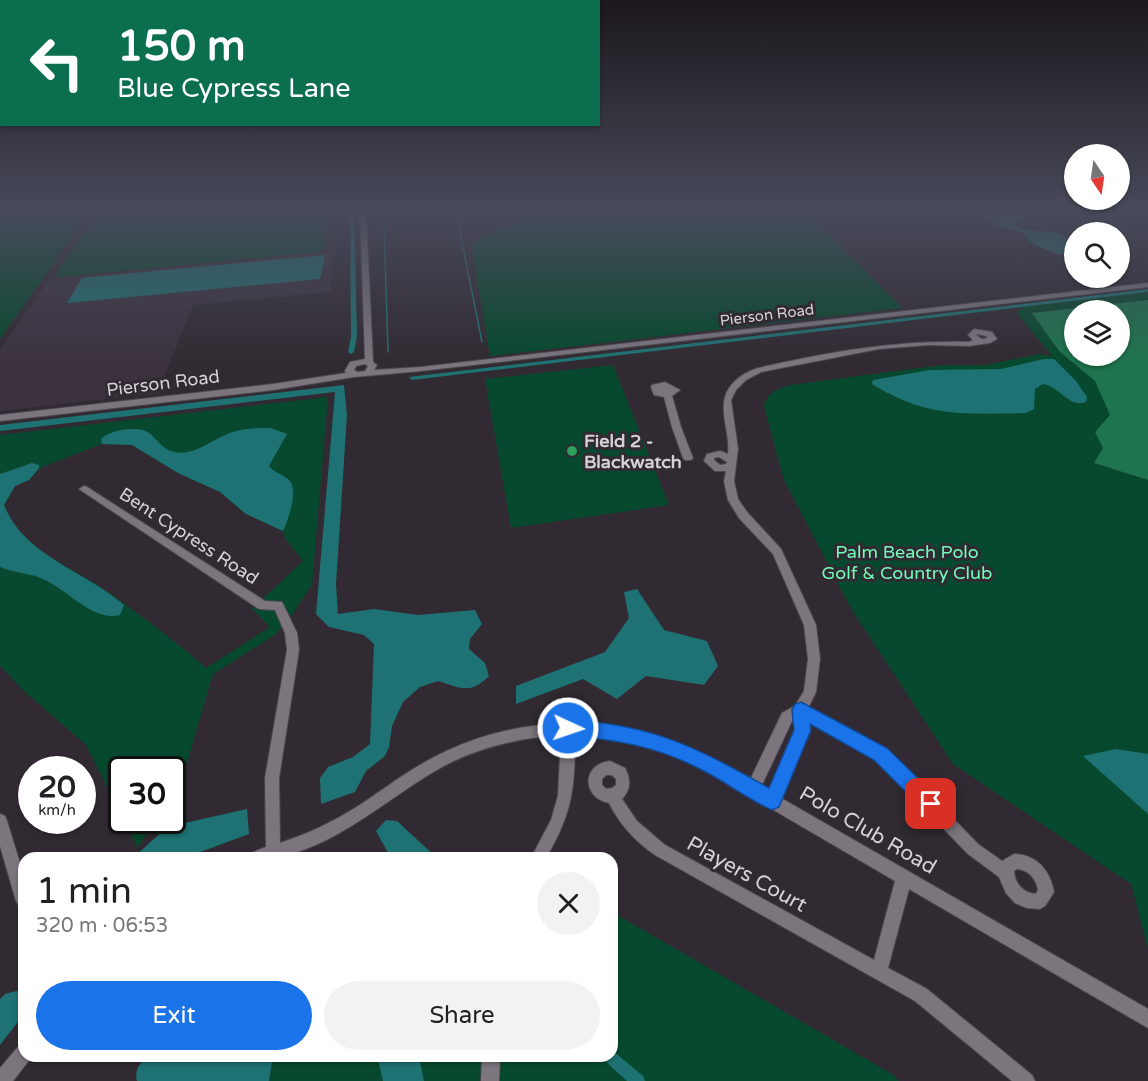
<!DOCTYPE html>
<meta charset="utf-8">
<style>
:root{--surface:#fff;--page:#f2f2f2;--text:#202124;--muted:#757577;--accent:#1a73e8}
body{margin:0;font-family:"Varela Round",sans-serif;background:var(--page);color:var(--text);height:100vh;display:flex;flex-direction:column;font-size:22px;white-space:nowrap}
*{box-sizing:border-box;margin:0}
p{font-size:20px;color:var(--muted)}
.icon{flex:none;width:33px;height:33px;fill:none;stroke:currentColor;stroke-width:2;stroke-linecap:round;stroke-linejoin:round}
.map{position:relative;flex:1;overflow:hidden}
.panel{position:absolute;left:18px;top:852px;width:600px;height:210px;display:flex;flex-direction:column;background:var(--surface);border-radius:18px;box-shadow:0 2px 4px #0004}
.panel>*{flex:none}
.hud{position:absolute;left:0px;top:0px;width:600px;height:126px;box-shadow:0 2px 4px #0004;background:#0b6e4f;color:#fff;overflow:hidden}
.needle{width:39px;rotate:167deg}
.controls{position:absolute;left:1064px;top:144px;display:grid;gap:12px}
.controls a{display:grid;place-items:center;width:66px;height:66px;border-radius:50%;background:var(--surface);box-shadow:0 2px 4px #0004;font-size:30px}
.speed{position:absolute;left:18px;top:756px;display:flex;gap:12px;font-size:30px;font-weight:700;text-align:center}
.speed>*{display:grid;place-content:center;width:78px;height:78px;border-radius:50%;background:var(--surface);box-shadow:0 2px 4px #0004;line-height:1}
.speed small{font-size:15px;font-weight:400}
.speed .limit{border:3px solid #111;border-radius:9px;background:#fff;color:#111}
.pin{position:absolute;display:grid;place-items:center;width:51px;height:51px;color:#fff;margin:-26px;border-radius:12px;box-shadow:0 3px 9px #0006}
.me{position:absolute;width:66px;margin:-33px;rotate:93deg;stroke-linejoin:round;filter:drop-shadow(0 0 4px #0008)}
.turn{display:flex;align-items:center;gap:21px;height:126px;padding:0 18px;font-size:27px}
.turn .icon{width:78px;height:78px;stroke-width:2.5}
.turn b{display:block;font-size:42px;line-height:51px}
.round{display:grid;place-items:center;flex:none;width:63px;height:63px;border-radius:32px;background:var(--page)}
.headline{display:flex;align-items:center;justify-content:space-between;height:102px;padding:0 18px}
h1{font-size:36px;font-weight:600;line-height:45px}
.cta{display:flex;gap:12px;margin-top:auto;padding:12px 18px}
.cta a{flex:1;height:69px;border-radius:36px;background:var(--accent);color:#fff;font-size:24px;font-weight:600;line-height:69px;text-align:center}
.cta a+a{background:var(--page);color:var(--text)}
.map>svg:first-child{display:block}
</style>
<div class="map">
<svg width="1148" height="1081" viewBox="0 0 1148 1081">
<rect width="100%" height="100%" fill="#312a32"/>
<path fill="#3c323f" d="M 333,252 L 330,292 L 193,305 L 158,393 L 0,411 L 0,349 L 50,279 Z"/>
<path fill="#06492e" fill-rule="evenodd" d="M 0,211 L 90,211 L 0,339 Z
M 98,211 L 328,211 L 324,249 L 318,252 L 58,277 L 56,274 Z
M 533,211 L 805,211 L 902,308 L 490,356 L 471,244 Z
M 1148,292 L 1148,300 L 1033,313 L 1059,351 L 1095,381 L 1111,415 L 1096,432 L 1103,448 L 1094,463 L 1148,480 L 1148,950 L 1131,884 L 953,764 L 852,610 L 784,480 L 764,406 C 768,392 777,389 790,385 L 943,365 L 985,365 L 1040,354 L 1052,356 L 1016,312 L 1024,307 Z
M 613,365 L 669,505 L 511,528 L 485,379 Z
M 328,397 L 312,584 L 294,612 L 275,635 L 213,674 L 186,766 L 173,789 L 172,770 L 122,770 L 121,815 L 86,745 L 24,691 L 0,666 L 0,435 ZM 102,444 L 132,445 L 178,473 L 220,492 L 246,514 L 283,531 L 286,540 L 303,561 L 252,609 L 270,627 L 206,668 C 175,641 142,616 108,592 C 70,565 23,552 4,506 L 15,486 L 29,480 L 40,468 Z
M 124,821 L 154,821 L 138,848 Z
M 612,912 L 892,1074 L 899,1081 L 424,1081 L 419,1056 L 612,1056 Z
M 273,1056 L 377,1056 L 383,1081 L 269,1081 Z"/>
<path fill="#1e744e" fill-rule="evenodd" d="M 1148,300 L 1148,480 L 1094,463 L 1103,448 L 1095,432 L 1110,415 L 1095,381 L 1059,351 L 1032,313 ZM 1074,310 L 1119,310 L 1119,356 L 1074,356 Z"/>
<path fill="#1f7273" d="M 970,211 C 989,211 1013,206 1027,220 L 1015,224 C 1028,236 1049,227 1063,236 C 1067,239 1070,244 1074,247 L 1074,258 C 1058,252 1032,250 1024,233 L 999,226 L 981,212 Z
M 325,255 L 320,279 L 67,303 L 82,278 Z
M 1148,289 L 1148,292 L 412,380 L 409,377 Z
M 1044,359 L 1054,359 L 1076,381 L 1087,397 L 1086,402 C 1070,409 1059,386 1043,384 L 1035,389 L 1034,409 L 1026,413 C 964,414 927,418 872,384 L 873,380 L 930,370 L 1001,369 Z
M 344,385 L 347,415 L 336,584 L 338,614 L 374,609 L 418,615 L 475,610 L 482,624 L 470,639 L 469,649 L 485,663 L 489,676 C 470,695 461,688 438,681 L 420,687 L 403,702 L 392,726 L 389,747 L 385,756 L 366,771 L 355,792 L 321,804 L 320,778 L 328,767 L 353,757 L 370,744 L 374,644 L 364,635 L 329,627 L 316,614 L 335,392 L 0,431 L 0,425 Z
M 271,428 L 287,434 L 269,466 C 274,473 283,474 289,480 C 299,489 288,521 283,531 L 246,514 L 220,492 L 178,473 L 132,445 L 102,444 L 101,439 C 109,430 139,425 149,433 C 157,439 163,450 174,452 C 196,456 212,439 230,433 C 243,428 258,428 271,428 Z
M 32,463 L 39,465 L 39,468 L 29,480 L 15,486 L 4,505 C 24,556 85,571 124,605 L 120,615 C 94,622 67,590 45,580 C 32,573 14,573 0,567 L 0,474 Z
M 637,589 L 664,630 L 707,641 L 718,666 L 704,685 L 646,676 L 617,699 L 583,679 L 516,704 L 516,686 L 605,652 L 629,618 L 624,592 Z
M 1116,749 L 1148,754 L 1148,814 L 1083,756 Z
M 247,809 L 249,834 L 184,858 L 133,858 L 167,827 Z
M 386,820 L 397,821 L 437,858 L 391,858 L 376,831 Z
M 20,990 L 24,992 L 24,1014 L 0,1045 L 0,999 L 5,994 Z
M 148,1056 L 273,1056 L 269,1081 L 137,1081 C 134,1070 140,1063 148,1056 Z
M 377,1056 L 419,1056 L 424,1081 L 383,1081 Z"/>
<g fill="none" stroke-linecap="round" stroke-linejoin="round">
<path stroke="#1f7273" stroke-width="1.5" d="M 456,212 L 482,342
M 384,217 L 384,223
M 384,226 L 388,352"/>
<path fill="#1f7273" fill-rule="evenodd" d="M 350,211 L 354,211 L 357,337 L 354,352 L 351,354 L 348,352 L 351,337 Z
M 401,211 L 419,211 L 417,212 L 376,215 L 374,214 L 376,213 Z
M 612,1050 L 643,1076 L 645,1081 L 627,1081 L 605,1061 L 603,1056 L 612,1056 Z"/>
<defs>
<path id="minor" d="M 360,211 L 366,211 L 373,362 L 377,365 L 374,370 L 421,367 L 1148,283 L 1148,287 L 421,371 L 354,377 L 273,390 L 0,421 L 0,415 L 273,384 L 346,373 L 345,371 L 350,362 L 365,359 ZM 365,364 L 368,366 L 365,371 L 358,372 L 354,370 L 356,366 Z
M 974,329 L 992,332 L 997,339 L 990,343 L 969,346 L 929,345 L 879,349 L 761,372 L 746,380 L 736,390 L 731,400 L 738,449 L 734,481 L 738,499 L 747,512 L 781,549 L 816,625 L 820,659 L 816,692 L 808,708 L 886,749 L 978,844 L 1002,861 L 1014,854 C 1037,855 1050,870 1054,892 L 1045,906 L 1040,909 L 1027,908 L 1015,903 L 1006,893 L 999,877 L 968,854 L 876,759 L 808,721 L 809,730 L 781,798 L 1148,1009 L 1148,1028 L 909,889 L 888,968 L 927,989 L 1032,1075 L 1035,1081 L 1012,1081 L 915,1001 L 655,855 C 635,841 620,825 609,803 C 581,797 582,764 610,761 L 625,768 C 631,780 631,789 622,799 L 637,821 L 665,845 L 874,960 L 895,881 L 702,768 C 659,749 622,739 575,735 C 575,787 573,812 546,858 L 531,858 L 551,820 L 558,796 L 561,735 C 517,738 474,748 435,771 C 384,801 340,843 280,857 C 271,860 259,858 249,858 L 251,853 L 266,847 L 265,778 L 287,650 L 285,633 L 275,610 L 259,609 L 79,489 L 84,486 L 87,487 L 265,601 L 282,602 L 297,633 L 299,650 L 279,778 L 280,843 C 307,834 331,823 355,808 C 379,793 401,775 427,761 C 504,718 590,713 673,742 C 700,751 725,766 750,780 L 782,713 L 795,706 L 804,691 L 808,659 L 804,625 L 773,554 L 739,518 L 728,500 L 724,481 L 726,471 L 715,471 L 704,461 L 707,454 L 720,451 L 728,454 C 731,429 713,403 734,382 C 741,375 749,371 758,368 C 829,352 896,340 969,342 L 973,340 L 968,335 ZM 978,334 L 986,336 L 988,338 L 982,339 L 976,335 ZM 719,457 L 727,462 L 726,464 L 720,465 L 714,460 L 714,458 ZM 794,720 L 795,730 L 770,792 L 761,787 L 792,721 ZM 606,775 L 612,775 L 616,779 L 616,785 L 612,788 L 606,789 L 602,785 L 602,779 ZM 1017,869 C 1029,870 1036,879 1038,890 L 1036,894 C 1023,893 1015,884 1014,871 Z
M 665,382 L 680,390 L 672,396 L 681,427 L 693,458 L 691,460 L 685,460 L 683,458 L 672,427 L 664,397 L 654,395 L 651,387 L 652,385 Z
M 0,814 L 5,816 L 7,821 L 24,876 L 24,909 L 19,906 L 16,901 L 0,846 Z
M 24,1044 L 24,1056 L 32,1056 L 30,1059 L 13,1081 L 0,1081 L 0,1068 L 18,1047 Z
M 482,1056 L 500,1056 L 499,1081 L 481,1081 Z"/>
</defs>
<use href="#minor" stroke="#4d484f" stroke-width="2"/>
<use href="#minor" fill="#7c757e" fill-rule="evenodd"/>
</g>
<linearGradient id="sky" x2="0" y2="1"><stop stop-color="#1b171c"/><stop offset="0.58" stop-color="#484a5a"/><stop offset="1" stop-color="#484a5a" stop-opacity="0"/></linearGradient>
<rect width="1148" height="362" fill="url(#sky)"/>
<path fill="#1a73e8" stroke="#114b97" stroke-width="1.5" d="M 801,702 L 887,748 L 938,798 L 940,804 L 938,811 L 931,814 L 925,811 L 874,760 L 810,724 L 811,730 L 779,807 L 772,810 C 747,799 725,781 700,769 C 658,747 615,739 568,736 L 562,733 L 559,728 L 562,722 L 568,720 C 652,724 696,747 769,788 L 794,730 L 792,710 L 795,704 Z"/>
<circle fill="#2e9e5b" stroke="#312a32" stroke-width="2" cx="572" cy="451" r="6"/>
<g text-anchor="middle" stroke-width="6" stroke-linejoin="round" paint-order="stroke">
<g font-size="15" fill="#d5d1d6" stroke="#312a32">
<text transform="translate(767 315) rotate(-7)" y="5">Pierson Road</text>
</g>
<g font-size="18" fill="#d5d1d6" stroke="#312a32">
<text transform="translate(163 383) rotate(-7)" y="6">Pierson Road</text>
<text transform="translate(189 536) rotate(33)" y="6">Bent Cypress Road</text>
</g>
<g font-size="18" font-weight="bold" fill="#d5d1d6" stroke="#312a32" text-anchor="start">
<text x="584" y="447">Field 2 -<tspan x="584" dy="21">Blackwatch</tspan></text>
</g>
<g font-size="18" fill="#71fdb9" stroke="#312a32">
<text x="907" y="558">Palm Beach Polo<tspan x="907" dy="21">Golf &amp; Country Club</tspan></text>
</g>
<g font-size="21" fill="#d5d1d6" stroke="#312a32">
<text transform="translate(868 830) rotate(30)" y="7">Polo Club Road</text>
<text transform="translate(747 874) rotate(29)" y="7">Players Court</text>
</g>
</g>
</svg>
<div class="controls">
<a><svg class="needle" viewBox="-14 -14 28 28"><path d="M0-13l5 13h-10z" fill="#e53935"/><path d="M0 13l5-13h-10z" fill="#757577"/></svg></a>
<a><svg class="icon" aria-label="search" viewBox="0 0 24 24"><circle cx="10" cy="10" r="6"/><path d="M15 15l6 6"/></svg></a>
<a><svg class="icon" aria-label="layers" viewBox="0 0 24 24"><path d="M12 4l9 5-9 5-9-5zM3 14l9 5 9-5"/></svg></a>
</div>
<div class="speed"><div>20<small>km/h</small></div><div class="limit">30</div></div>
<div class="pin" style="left:931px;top:804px;background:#d93025"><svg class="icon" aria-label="arrive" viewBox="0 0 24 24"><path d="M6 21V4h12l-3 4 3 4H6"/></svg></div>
<svg class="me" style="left:568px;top:728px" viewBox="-20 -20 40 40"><circle r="17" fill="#1a73e8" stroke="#fff" stroke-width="3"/><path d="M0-11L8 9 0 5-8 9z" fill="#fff"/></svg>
<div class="hud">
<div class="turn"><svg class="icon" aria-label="left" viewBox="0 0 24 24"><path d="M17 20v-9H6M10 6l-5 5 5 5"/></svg><div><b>150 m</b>Blue Cypress Lane</div></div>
</div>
<section class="panel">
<div class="headline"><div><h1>1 min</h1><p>320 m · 06:53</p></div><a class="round"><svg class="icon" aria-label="close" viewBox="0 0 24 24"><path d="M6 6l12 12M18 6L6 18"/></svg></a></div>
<div class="cta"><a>Exit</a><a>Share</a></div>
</section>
</div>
